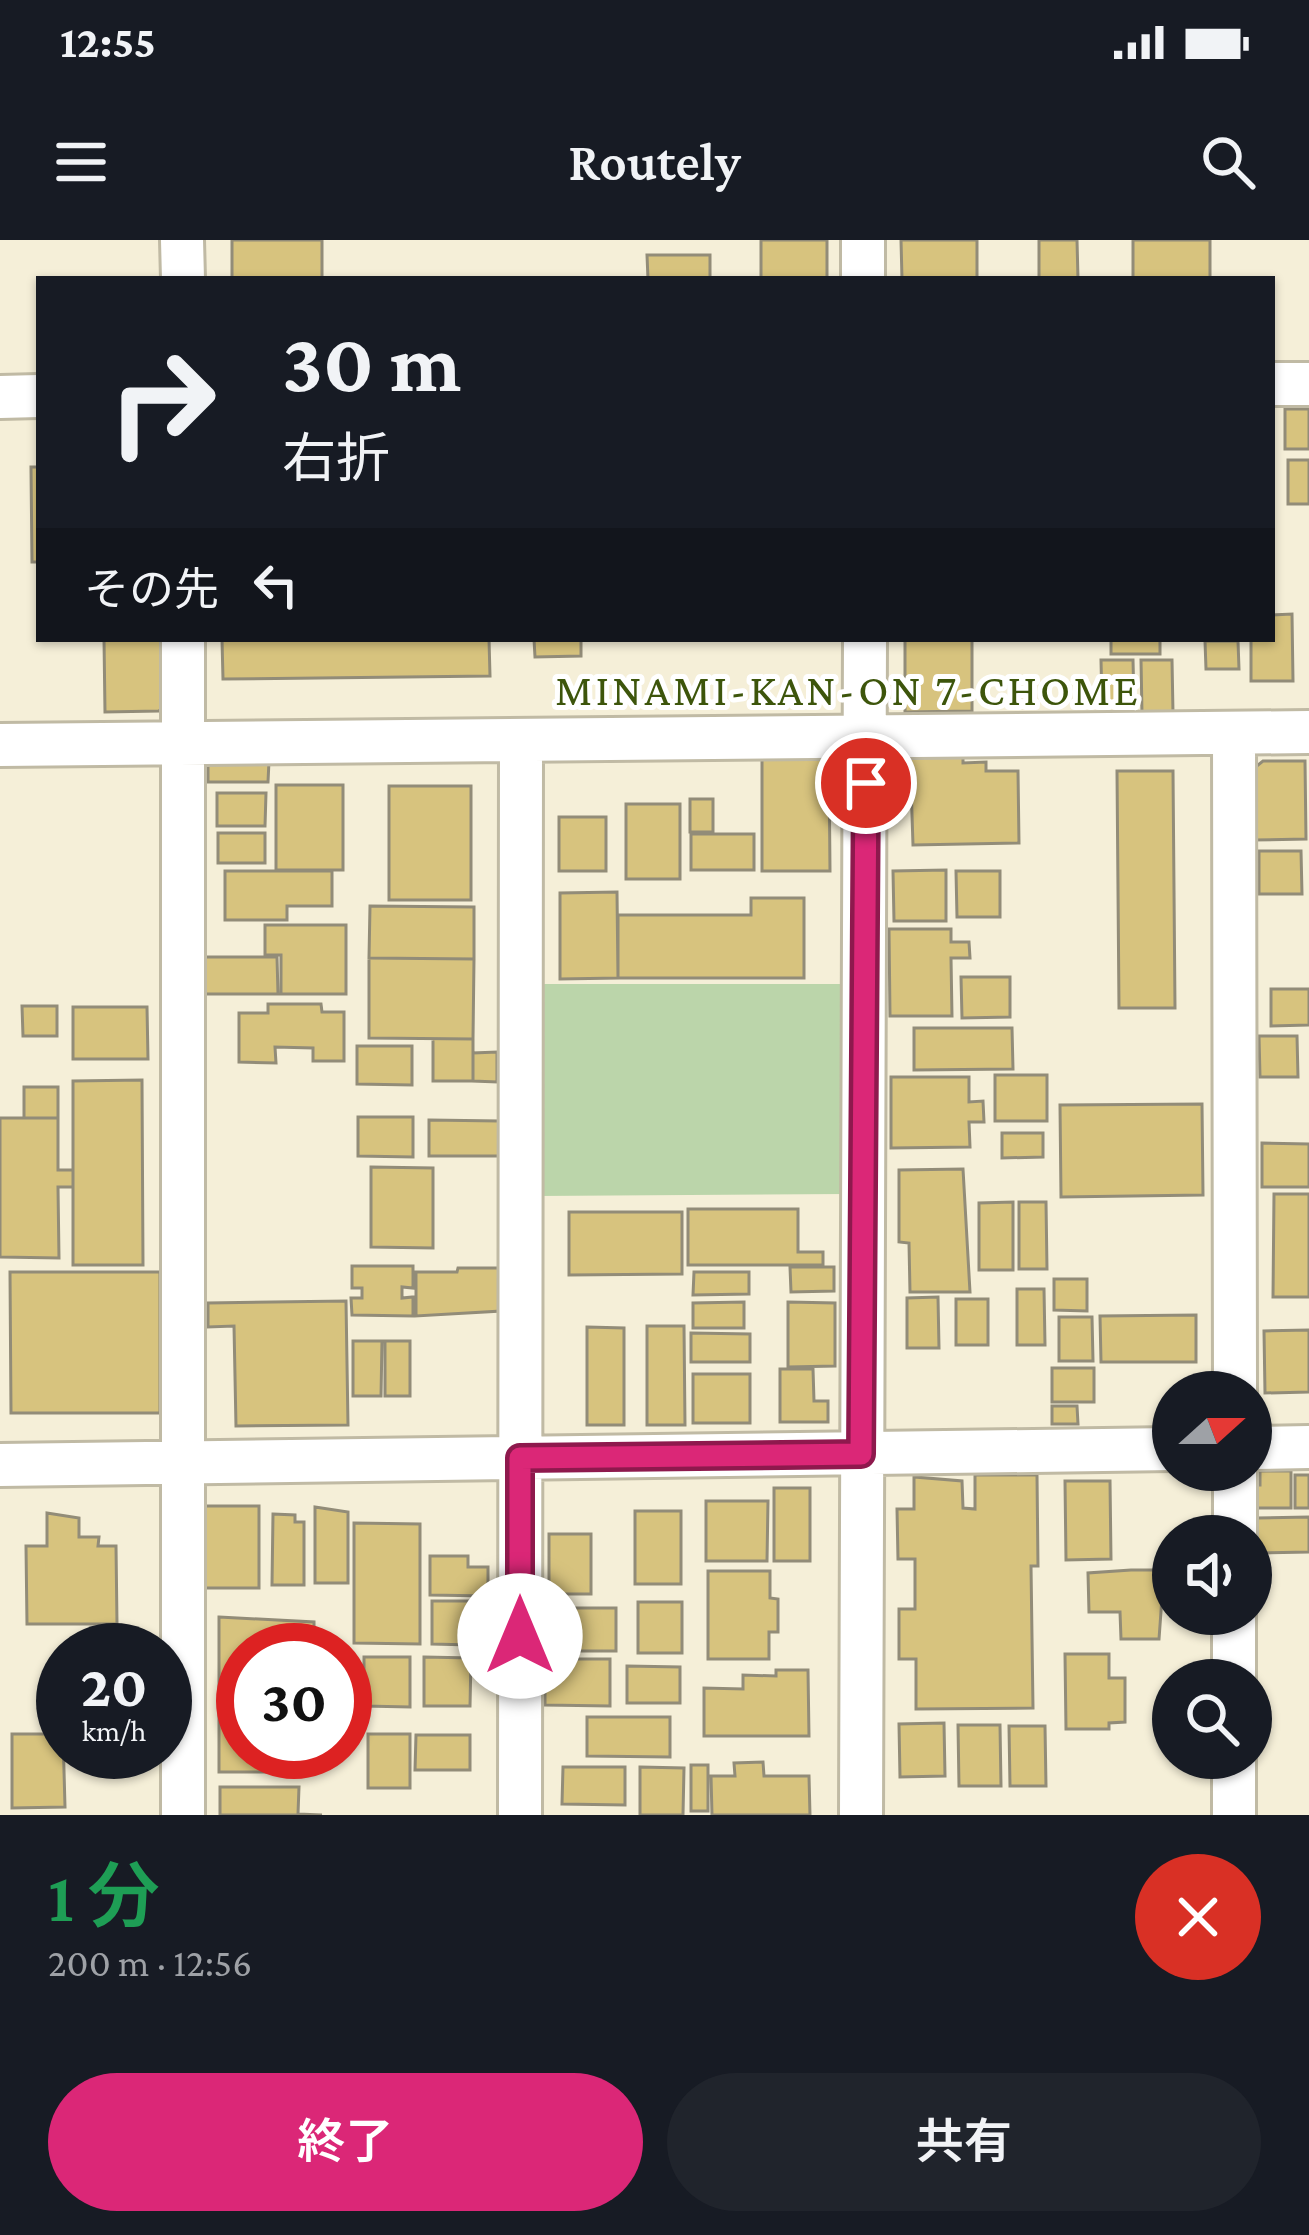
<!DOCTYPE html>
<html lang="ja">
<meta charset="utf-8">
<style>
:root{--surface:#171b24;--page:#20242c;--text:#f1f3f6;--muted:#9ea1a6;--accent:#db2777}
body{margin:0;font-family:"Crimson Pro","Noto Sans JP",serif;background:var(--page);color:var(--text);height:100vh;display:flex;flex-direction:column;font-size:45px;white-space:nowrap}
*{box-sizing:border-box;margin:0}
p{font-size:39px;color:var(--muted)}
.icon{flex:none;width:66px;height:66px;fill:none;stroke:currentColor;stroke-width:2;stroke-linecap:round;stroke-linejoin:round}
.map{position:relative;height:1575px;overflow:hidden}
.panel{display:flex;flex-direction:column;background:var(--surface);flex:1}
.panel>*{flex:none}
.hud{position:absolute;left:36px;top:36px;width:1239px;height:366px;border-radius:0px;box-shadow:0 3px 9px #0004;background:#171b24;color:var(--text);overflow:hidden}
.needle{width:78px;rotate:69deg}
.controls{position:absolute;left:1152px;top:1131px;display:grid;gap:24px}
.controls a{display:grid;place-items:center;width:120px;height:120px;border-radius:50%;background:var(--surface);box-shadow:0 3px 9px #0004;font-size:60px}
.speed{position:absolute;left:36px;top:1383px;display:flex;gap:24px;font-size:60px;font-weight:700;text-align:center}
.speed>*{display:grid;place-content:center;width:156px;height:156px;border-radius:50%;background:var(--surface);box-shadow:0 3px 9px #0004;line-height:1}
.speed small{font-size:30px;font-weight:400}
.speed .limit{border:18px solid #d22;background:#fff;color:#111}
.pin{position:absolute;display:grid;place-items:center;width:102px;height:102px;color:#fff;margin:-51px;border:6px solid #fff;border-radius:50%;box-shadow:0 3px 12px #0007}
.me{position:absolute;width:132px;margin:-66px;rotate:0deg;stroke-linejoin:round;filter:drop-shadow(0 0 9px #0008)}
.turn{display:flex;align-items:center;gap:42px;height:252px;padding:0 48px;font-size:54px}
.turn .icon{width:156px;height:156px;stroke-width:2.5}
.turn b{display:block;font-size:84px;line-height:102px}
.then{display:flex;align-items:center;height:114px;padding:0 48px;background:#0003;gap:24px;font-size:45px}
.round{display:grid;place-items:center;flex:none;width:126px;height:126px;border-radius:63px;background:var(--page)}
.head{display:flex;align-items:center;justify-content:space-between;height:204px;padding:0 48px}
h1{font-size:72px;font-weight:600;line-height:90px;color:#1e9e55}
.cta{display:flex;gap:24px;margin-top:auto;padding:24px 48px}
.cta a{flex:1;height:138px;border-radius:72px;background:var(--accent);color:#fff;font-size:48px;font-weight:600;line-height:138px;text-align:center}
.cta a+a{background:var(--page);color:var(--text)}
.status{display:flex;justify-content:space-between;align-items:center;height:84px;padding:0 60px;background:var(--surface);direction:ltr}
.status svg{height:33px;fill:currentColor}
header{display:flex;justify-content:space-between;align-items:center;height:156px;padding:0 48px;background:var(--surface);font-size:54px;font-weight:600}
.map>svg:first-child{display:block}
</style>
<div class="status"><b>12:55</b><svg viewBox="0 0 49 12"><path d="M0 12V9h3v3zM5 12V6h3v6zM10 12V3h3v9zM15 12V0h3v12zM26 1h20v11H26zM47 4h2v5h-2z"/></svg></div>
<header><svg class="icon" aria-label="menu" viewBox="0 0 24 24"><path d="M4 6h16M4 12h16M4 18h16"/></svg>Routely<svg class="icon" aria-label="search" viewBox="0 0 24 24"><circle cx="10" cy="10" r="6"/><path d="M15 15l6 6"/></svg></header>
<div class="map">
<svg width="1309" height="1575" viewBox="0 0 1309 1575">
<rect width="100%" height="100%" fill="#f5efd8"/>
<path fill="#bbd5aa" d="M 535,744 L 846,744 L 845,954 L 537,956 Z"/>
<path fill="#d7c37e" stroke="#928c78" stroke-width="3" d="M 232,0 L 322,0 L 322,39 L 232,39 Z
M 761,0 L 827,0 L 827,39 L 761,39 Z
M 901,0 L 977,0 L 977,39 L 902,39 Z
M 1039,0 L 1077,0 L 1078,39 L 1039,39 Z
M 1133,0 L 1210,0 L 1210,39 L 1133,39 Z
M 647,15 L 710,15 L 710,39 L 648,39 Z
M 1285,169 L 1309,169 L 1309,209 L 1285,209 Z
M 1288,220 L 1309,220 L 1309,264 L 1288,264 Z
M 31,227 L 39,227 L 39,322 L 32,322 Z
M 1292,374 L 1293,441 L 1251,441 L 1251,399 L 1272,399 L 1272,375 Z
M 104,399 L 165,399 L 166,465 L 159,471 L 105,472 Z
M 222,399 L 489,399 L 490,436 L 223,439 Z
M 534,399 L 581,399 L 581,416 L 535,417 Z
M 905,399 L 972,399 L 972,471 L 905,472 Z
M 1111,399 L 1160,399 L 1160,414 L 1111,414 Z
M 1205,401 L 1238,401 L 1239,429 L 1206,429 Z
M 1101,420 L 1133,420 L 1134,463 L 1102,464 Z
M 1141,420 L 1172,420 L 1173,473 L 1142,474 Z
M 963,512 L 963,523 L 986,522 L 986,531 L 1018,531 L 1019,603 L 913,605 L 910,513 Z
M 762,518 L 829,518 L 830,631 L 762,631 Z
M 208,521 L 269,521 L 268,542 L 208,542 Z
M 1263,521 L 1305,521 L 1306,599 L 1254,600 L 1253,529 Z
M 1117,531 L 1173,531 L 1175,768 L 1119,768 Z
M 276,545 L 343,545 L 343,630 L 276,630 Z
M 389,546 L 471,546 L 471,660 L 389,660 Z
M 217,553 L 266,553 L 265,586 L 217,586 Z
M 690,559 L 713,559 L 713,592 L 690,592 Z
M 626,564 L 680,564 L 680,639 L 626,639 Z
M 559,577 L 606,577 L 606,631 L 559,631 Z
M 218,593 L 265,593 L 265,623 L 218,623 Z
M 691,594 L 754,594 L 754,630 L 691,630 Z
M 1259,611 L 1301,611 L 1302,654 L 1259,654 Z
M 946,630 L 946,681 L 894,681 L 893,631 Z
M 225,631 L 332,631 L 332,666 L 287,666 L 287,680 L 225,680 Z
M 956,631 L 1000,631 L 1000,677 L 957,677 Z
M 617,652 L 618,738 L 560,739 L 560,653 Z
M 751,658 L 804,658 L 804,738 L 618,738 L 618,675 L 751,675 Z
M 370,666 L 474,667 L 474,719 L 369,718 Z
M 265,685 L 346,685 L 346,754 L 281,754 L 281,715 L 265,715 Z
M 889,689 L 951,689 L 951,702 L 969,702 L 970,718 L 951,718 L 952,776 L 890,776 Z
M 198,717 L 277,717 L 278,754 L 199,754 Z
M 369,718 L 474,719 L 473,799 L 369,798 Z
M 961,737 L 1010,737 L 1010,777 L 962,778 Z
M 1271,749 L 1309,749 L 1309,785 L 1271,786 Z
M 268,764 L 321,764 L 322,772 L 344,772 L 344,821 L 313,821 L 313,808 L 275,807 L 276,823 L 239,822 L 239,773 L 268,773 Z
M 22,766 L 57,766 L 57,796 L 23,796 Z
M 73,767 L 147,767 L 148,819 L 73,819 Z
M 914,788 L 1012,788 L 1013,829 L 914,830 Z
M 1259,796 L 1297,796 L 1298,837 L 1260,837 Z
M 433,799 L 473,799 L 473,841 L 433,841 Z
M 357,806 L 412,806 L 412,845 L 357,844 Z
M 497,812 L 497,842 L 473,841 L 473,813 Z
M 995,835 L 1047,835 L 1047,881 L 995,881 Z
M 891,837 L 969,837 L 969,862 L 983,861 L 984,882 L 969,882 L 970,907 L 891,908 Z
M 142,840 L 143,1025 L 73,1025 L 73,841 Z
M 24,847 L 58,847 L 58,878 L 24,878 Z
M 1202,864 L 1203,955 L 1061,957 L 1060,865 Z
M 358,877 L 413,877 L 413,917 L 358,916 Z
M 0,878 L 58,878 L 58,930 L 73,930 L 73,947 L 58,947 L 59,1018 L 0,1017 Z
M 429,880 L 499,881 L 499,916 L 429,916 Z
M 1002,893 L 1043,893 L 1043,917 L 1002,918 Z
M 1262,903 L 1309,904 L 1309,947 L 1262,947 Z
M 371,927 L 433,928 L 433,1008 L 371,1007 Z
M 963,929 L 970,1052 L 910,1052 L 909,1003 L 899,1002 L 899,930 Z
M 1274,954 L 1309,954 L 1309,1057 L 1273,1057 Z
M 1013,962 L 1013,1030 L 979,1030 L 979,963 Z
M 1019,962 L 1046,962 L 1047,1029 L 1019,1029 Z
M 688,969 L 798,969 L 798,1012 L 823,1012 L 823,1025 L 688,1025 Z
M 569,972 L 682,972 L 682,1034 L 569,1035 Z
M 352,1026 L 413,1026 L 413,1048 L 402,1047 L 402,1058 L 413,1057 L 413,1076 L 352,1075 L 351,1058 L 362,1058 L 362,1048 L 352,1048 Z
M 790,1027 L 834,1027 L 834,1051 L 791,1052 Z
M 458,1028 L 501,1028 L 501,1071 L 416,1076 L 416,1032 L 457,1032 Z
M 10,1032 L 160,1032 L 160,1173 L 11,1173 Z
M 694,1032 L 749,1032 L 749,1054 L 693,1055 Z
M 1054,1039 L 1087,1039 L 1087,1071 L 1054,1070 Z
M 1017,1049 L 1044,1049 L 1045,1105 L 1017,1105 Z
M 938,1057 L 939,1108 L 907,1108 L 907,1058 Z
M 956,1059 L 988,1059 L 988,1105 L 956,1105 Z
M 346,1061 L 348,1185 L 236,1186 L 234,1086 L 208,1087 L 208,1063 Z
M 744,1062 L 744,1088 L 693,1088 L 693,1063 Z
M 788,1062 L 835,1063 L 835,1126 L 788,1127 Z
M 1196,1075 L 1196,1122 L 1101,1122 L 1100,1076 Z
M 1059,1077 L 1092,1077 L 1093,1121 L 1059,1121 Z
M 647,1086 L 684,1086 L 685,1185 L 647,1185 Z
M 587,1087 L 624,1088 L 624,1185 L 587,1185 Z
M 1309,1090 L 1309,1152 L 1265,1153 L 1264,1091 Z
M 691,1093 L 750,1094 L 750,1122 L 691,1122 Z
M 353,1101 L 382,1101 L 381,1156 L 353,1156 Z
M 385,1101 L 410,1101 L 410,1156 L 385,1156 Z
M 1052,1128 L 1094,1128 L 1094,1162 L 1052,1162 Z
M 780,1129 L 813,1129 L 814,1161 L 828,1161 L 828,1182 L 780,1182 Z
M 693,1134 L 750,1134 L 750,1183 L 693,1183 Z
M 1052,1166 L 1077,1166 L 1078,1184 L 1052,1184 Z
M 1260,1231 L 1291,1231 L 1291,1268 L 1249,1268 L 1249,1245 L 1260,1245 Z
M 975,1235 L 1037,1235 L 1038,1326 L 1031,1326 L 1033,1468 L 916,1469 L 916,1419 L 899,1419 L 899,1369 L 915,1369 L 915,1319 L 898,1319 L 897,1269 L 914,1269 L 914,1237 L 962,1241 L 963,1268 L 975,1269 Z
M 1295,1235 L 1309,1235 L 1309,1268 L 1295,1268 Z
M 1065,1241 L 1110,1241 L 1111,1319 L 1066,1320 Z
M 774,1248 L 810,1248 L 810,1321 L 774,1321 Z
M 706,1261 L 768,1261 L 767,1321 L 706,1321 Z
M 200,1266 L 259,1266 L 259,1348 L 200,1348 Z
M 315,1267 L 348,1272 L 348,1343 L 315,1343 Z
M 635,1271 L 681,1271 L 681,1344 L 635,1344 Z
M 47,1273 L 79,1278 L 79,1297 L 99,1297 L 98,1306 L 116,1306 L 117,1384 L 27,1384 L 26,1306 L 47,1306 Z
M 273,1274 L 295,1275 L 295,1282 L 304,1282 L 304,1345 L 272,1345 Z
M 1309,1277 L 1309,1312 L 1258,1313 L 1257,1278 Z
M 354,1283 L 420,1284 L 420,1404 L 354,1403 Z
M 549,1294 L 591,1294 L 591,1354 L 549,1354 Z
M 430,1316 L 468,1316 L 468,1327 L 488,1327 L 488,1356 L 430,1355 Z
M 1131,1330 L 1164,1330 L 1159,1399 L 1121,1399 L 1120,1372 L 1089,1372 L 1088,1333 Z
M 708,1331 L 770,1331 L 770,1358 L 778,1359 L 778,1392 L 769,1392 L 769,1419 L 708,1419 Z
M 432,1361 L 487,1361 L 487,1383 L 471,1383 L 471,1405 L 432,1404 Z
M 638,1362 L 682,1362 L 682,1413 L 638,1413 Z
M 545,1368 L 616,1368 L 616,1411 L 545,1411 Z
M 219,1377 L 314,1382 L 314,1407 L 243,1410 L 243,1512 L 296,1512 L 296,1532 L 219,1532 Z
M 1065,1414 L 1109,1414 L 1109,1438 L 1125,1438 L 1125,1482 L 1109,1483 L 1109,1489 L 1066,1489 Z
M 364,1417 L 410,1417 L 410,1467 L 364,1466 Z
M 424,1417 L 471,1418 L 470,1466 L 424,1466 Z
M 545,1419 L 610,1419 L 610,1466 L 545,1465 Z
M 627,1426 L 680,1427 L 680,1463 L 627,1463 Z
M 776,1430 L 808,1430 L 809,1496 L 704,1496 L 704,1448 L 743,1449 L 743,1435 L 776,1436 Z
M 587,1477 L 670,1477 L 670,1517 L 587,1516 Z
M 944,1483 L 945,1536 L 900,1537 L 899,1484 Z
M 958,1485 L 1000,1485 L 1001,1546 L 959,1546 Z
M 1009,1486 L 1045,1486 L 1046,1546 L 1010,1546 Z
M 12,1494 L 63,1494 L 65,1567 L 12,1568 Z
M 368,1494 L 410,1494 L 410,1548 L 368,1548 Z
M 416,1495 L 470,1495 L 470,1530 L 415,1530 Z
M 763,1522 L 764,1536 L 809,1536 L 810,1575 L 712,1575 L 711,1536 L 735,1536 L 734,1523 Z
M 691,1525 L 708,1525 L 708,1571 L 691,1571 Z
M 563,1527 L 625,1527 L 625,1565 L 562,1564 Z
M 640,1527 L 684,1528 L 683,1575 L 640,1575 Z
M 220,1547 L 299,1547 L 298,1574 L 322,1575 L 220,1575 Z"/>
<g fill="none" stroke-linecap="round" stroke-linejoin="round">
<defs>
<path id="street" d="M 182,0 L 183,39
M 863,39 L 863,0
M 1272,144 L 1309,144
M 0,157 L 39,156
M 183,399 L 183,1575
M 1234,493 L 1235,1152
M 0,505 L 1309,492
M 1251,1208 L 1309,1207
M 0,1225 L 1173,1209
M 1235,1296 L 1235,1230
M 1234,1440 L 1234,1374
M 520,1575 L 521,502
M 861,1575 L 865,399
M 1234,1575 L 1234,1518"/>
</defs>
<use href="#street" stroke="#c0baa4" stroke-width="48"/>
<use href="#street" stroke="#fff" stroke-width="42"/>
</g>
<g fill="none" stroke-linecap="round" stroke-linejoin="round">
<defs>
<path id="route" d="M 520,1396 L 520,1218 L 861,1214 L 866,543"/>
</defs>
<use href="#route" stroke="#8e194d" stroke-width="30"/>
<use href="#route" stroke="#db2777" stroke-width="21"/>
</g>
<g text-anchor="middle" stroke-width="10" stroke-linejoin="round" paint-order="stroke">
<g font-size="45" letter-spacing="3" fill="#3d550b" stroke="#fff">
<text x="848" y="465">MINAMI-KAN-ON 7-CHOME</text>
</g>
</g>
</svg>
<div class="controls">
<a><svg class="needle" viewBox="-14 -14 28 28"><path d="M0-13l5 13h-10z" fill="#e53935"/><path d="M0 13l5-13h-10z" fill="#9ea1a6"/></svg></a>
<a><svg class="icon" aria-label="sound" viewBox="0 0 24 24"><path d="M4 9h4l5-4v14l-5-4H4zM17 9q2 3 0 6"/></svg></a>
<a><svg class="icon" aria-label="search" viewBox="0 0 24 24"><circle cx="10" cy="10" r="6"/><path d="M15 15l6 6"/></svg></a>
</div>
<div class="speed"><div>20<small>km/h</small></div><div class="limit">30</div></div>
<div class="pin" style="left:866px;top:543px;background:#d93025"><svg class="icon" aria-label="arrive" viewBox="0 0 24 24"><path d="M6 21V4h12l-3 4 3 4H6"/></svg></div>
<svg class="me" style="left:520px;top:1396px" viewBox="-20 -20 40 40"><circle r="19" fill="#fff"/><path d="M0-13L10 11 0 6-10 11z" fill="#db2777"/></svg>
<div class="hud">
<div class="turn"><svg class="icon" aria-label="right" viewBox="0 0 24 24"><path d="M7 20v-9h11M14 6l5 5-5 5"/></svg><div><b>30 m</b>右折</div></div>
<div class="then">その先<svg class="icon" aria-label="left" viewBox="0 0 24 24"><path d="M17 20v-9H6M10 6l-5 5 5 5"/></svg></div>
</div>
</div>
<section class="panel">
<div class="head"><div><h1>1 分</h1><p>200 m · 12:56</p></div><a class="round" style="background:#d93025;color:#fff"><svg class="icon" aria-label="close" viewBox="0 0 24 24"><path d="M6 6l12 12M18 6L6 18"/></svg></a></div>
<div class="cta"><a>終了</a><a>共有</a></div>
</section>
